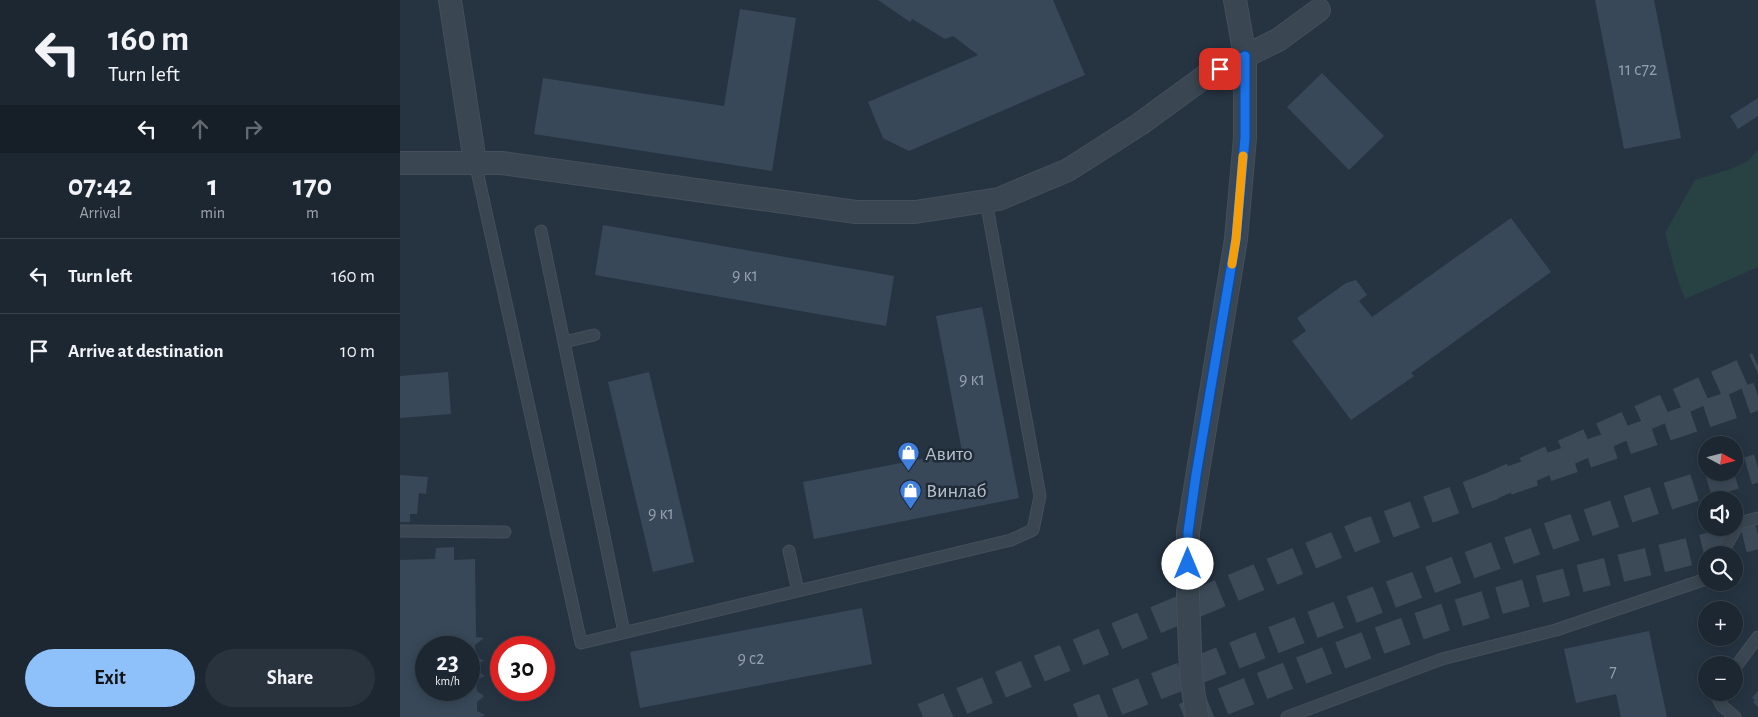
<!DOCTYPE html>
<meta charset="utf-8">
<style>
:root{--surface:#1c2732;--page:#29333e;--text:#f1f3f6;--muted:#a0a5ac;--line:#3a444d;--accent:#8ec0fa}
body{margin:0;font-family:"Alegreya Sans",sans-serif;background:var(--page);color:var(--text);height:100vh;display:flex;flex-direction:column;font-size:19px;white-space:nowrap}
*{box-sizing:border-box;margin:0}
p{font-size:16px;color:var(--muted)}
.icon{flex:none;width:28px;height:28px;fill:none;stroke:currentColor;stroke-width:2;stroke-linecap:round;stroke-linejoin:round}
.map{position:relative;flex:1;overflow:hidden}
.panel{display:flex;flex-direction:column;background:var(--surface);width:400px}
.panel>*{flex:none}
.guide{background:#1c2732;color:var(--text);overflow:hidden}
.needle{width:32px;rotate:97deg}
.controls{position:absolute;left:1298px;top:436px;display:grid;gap:10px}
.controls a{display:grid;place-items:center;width:45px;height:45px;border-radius:50%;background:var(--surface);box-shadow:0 2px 12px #0003,0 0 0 1px var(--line);font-size:25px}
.speed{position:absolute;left:15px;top:636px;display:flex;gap:10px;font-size:25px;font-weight:700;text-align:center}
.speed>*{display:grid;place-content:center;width:65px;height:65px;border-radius:50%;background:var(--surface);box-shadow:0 2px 12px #0003,0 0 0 1px var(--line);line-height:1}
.speed small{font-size:12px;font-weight:400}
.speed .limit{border:8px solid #d22;background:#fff;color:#111}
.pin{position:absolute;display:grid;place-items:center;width:42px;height:42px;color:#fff;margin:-21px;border-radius:10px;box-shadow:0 2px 8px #0006}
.me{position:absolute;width:55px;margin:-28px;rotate:0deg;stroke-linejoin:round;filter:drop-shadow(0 0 4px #0008)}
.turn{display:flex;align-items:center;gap:18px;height:105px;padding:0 25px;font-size:22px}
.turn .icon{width:65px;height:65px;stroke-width:2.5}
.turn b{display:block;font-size:35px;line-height:42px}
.lanes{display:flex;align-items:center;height:48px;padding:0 25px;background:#0003;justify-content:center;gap:25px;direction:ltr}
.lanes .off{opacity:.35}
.eta{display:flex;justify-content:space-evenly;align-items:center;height:85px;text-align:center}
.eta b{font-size:30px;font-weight:700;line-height:35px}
.cta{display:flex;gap:10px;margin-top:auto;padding:10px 25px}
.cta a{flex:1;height:58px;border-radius:30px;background:var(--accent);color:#111;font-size:20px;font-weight:700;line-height:58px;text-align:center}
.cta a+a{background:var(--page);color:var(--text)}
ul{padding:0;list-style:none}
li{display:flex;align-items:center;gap:15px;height:75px;padding:0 25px;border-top:1px solid var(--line)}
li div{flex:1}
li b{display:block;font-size:19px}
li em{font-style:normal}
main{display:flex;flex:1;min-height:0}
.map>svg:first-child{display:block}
</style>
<main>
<section class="panel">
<div class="guide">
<div class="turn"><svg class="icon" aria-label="left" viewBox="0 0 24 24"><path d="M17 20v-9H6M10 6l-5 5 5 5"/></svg><div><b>160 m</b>Turn left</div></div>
<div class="lanes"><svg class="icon" aria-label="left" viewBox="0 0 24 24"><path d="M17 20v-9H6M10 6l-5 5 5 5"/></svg><svg class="icon off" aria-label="ahead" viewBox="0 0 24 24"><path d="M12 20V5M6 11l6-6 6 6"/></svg><svg class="icon off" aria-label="right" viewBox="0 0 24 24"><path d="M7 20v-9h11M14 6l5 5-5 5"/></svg></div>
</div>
<div class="eta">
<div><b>07:42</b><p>Arrival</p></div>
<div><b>1</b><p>min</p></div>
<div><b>170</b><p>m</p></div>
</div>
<ul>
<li><svg class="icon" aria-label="left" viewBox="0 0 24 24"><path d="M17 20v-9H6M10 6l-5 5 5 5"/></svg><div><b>Turn left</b></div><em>160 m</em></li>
<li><svg class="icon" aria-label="arrive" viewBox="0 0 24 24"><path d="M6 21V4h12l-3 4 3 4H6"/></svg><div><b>Arrive at destination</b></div><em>10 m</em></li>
</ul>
<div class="cta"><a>Exit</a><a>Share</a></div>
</section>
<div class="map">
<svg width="1358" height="717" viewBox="0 0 1358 717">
<rect width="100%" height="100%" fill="#263442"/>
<path fill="#284243" d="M 1358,150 L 1358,267 L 1285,299 L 1276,274 L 1265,233 L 1295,180 L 1331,169 L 1348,161 Z"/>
<path fill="#384858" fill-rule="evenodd" d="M 478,0 L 653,0 L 685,75 L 509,151 L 483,138 L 468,102 L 578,55 L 553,36 L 545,39 L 512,19 L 510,22 Z
M 1195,0 L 1254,0 L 1281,138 L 1224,149 Z
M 340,9 L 396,18 L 372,171 L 134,134 L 143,78 L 324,106 Z
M 922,73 L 984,136 L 949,170 L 887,107 Z
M 1358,98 L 1358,116 L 1338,129 L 1330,116 Z
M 1111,218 L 1151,272 L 1011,373 L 1014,376 L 951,420 L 892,341 L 906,331 L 897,318 L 946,283 L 956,280 L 967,295 L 959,301 L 972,317 Z
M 203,225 L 494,276 L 486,326 L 195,275 Z
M 582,307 L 619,498 L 414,539 L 403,482 L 562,451 L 536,316 Z
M 48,372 L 51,414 L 0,418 L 0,376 Z
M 249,372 L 294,562 L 253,572 L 208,382 Z
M 0,475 L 28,477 L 26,494 L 19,493 L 17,514 L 10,514 L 10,522 L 0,522 Z
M 54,547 L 54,560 L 75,559 L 76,637 L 84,638 L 75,645 L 76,656 L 84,661 L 77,664 L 77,671 L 85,676 L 76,680 L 77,691 L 84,696 L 77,702 L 77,711 L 85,715 L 81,717 L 0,717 L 0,560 L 35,559 L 36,548 ZM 26,648 L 69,648 L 69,690 L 26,690 Z
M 462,608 L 472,664 L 240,708 L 230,652 Z
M 1249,631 L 1267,717 L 1221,717 L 1216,694 L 1176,703 L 1164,649 Z
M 1358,691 L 1358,707 L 1353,702 L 1355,700 L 1352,698 Z"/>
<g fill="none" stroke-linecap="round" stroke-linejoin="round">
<path stroke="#3c4957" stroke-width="28" stroke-dasharray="28 14" stroke-linecap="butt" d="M 1087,488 L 1358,366
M 784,717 C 870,683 955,648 1043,618 C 1146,584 1253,561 1358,535"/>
<path stroke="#3c4957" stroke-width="28" stroke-dasharray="28 14" stroke-linecap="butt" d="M 523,717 L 965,533 L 1087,488 L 1358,396
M 678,717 C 903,629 1126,537 1358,468"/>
<defs>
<path id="service" d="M 75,162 L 181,643 L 611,540 L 633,530 L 640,496 L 586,201
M 141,231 L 224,632
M 164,342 L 194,335
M 0,531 L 105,532
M 389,551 L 398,591
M 1321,555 L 1339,523 L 1358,518
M 1334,669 L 1358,637
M 1317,692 L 1316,694 L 1322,706 L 1335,717
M 887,717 L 1042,659 L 1156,630 L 1306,579"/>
<path id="minor" d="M 50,0 L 75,162
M 0,163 L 102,163 L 456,212 L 515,212 L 599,199 L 668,170 L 740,124 L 807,75 L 878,40 L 919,10
M 797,717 L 791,675 L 788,597 L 788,532 L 836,239 L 845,138 L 845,56 L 835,0"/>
</defs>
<use href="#service" stroke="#444f5b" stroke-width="13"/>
<use href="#minor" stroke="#444f5b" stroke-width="24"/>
<use href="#service" stroke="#3a4651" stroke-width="11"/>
<use href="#minor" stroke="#3a4651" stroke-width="22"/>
</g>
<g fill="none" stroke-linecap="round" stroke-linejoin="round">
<defs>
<path id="route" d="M 788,564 L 788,532 L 796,475 L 836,239 L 845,138 L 845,56 L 820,69"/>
</defs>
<use href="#route" stroke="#114b97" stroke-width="12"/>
<use href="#route" stroke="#1a73e8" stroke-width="9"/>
<path stroke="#f59e0b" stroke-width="9" d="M 832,264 L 836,239 L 843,156"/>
</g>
<defs>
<symbol id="shop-pin" viewBox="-11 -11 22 30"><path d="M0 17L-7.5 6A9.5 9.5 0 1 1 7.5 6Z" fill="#3f7fe0" stroke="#1f2b37"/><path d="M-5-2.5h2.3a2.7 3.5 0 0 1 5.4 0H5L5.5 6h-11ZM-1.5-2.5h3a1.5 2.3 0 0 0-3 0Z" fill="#fff"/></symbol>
</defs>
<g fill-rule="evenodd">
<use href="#shop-pin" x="496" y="440" width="25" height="34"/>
<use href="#shop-pin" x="498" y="478" width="25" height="34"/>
</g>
<g text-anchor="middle" stroke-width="5" stroke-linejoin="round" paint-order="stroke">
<g font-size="18" fill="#95a0ad">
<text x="1238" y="75">11 с72</text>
<text x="345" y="281">9 к1</text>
<text x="572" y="385">9 к1</text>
<text x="261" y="519">9 к1</text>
<text x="351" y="664">9 с2</text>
<text x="1213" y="677">7</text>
</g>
<g font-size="20" fill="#b7c0cc" stroke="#1f2b37" text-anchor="start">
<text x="525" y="460">Авито</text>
<text x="526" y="497">Винлаб</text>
</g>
</g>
</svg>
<div class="controls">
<a><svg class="needle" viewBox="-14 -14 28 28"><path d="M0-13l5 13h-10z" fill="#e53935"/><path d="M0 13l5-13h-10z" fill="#a0a5ac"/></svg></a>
<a><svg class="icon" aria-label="sound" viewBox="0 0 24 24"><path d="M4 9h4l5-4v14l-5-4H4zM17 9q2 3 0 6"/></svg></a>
<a><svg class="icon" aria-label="search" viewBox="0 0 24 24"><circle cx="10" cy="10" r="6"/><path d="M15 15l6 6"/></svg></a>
<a>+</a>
<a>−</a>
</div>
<div class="speed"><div>23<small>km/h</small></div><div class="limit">30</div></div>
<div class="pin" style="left:820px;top:69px;background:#d93025"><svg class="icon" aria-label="arrive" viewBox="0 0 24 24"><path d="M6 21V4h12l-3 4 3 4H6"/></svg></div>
<svg class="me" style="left:788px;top:564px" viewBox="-20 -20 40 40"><circle r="19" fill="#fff"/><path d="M0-13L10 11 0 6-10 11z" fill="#1a73e8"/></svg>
</div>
</main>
